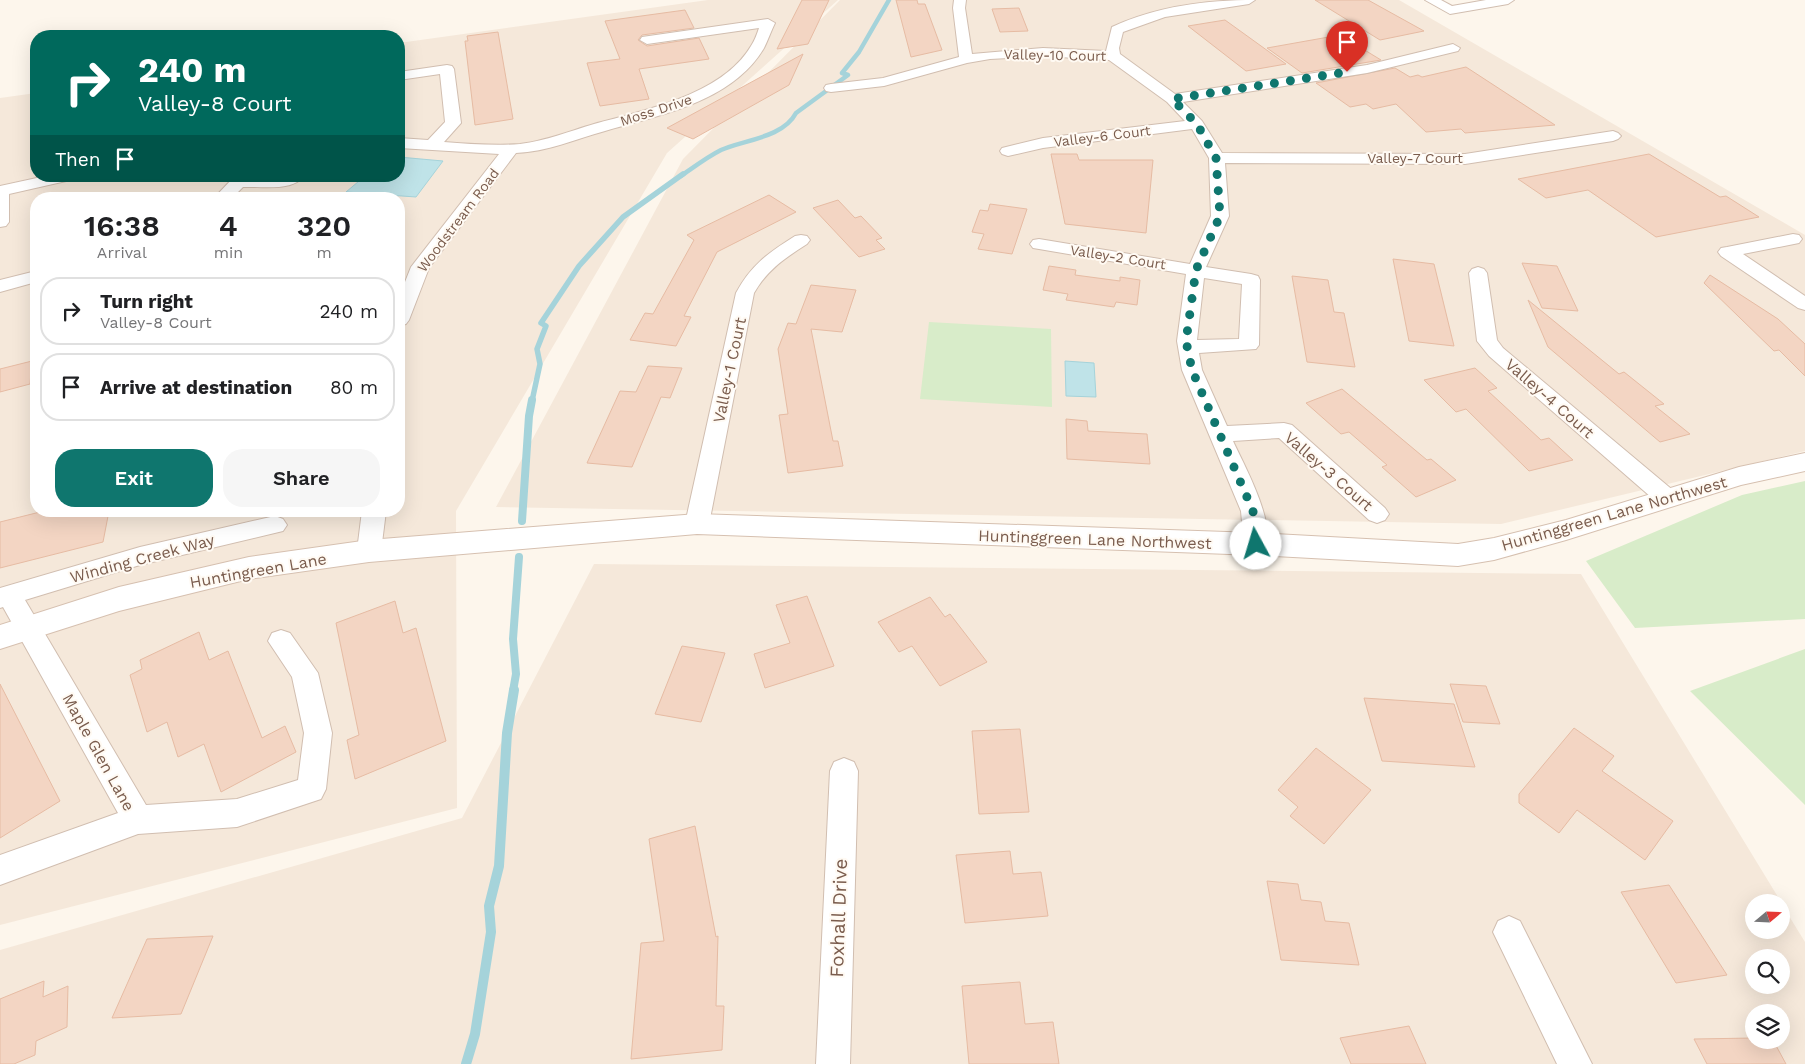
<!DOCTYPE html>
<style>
:root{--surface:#fff;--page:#f6f6f6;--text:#202124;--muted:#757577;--line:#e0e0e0;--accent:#0f766e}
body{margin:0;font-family:"Work Sans",sans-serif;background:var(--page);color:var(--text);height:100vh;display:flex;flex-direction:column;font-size:19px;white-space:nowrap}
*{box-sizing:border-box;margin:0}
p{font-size:16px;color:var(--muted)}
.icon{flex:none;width:28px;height:28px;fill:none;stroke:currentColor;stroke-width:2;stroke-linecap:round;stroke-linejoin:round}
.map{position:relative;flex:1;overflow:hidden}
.details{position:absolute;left:30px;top:192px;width:375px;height:325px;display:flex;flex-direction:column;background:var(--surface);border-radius:20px;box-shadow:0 5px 20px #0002}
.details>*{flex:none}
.hud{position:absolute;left:30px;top:30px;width:375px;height:152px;border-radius:20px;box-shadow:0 5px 20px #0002;background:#00695c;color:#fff;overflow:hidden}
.needle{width:32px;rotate:71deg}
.controls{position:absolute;left:1745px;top:894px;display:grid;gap:10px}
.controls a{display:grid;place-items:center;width:45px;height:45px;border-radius:50%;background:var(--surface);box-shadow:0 5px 20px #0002;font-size:25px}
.pin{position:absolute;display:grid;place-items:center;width:42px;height:42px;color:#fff;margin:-51px -21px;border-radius:50% 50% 50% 0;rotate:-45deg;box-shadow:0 0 5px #0007}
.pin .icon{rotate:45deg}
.me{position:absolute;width:55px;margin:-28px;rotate:354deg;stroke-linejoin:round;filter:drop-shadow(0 0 4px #0008)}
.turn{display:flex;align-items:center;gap:18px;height:105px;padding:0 25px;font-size:22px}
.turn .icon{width:65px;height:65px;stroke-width:2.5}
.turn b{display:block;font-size:35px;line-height:42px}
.then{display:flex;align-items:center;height:48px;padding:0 25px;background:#0003;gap:10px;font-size:19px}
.eta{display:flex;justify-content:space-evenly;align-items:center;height:85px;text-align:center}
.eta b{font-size:30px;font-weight:600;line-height:35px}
.button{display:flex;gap:10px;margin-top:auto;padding:10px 25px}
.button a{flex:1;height:58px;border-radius:20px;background:var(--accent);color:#fff;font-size:20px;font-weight:600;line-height:58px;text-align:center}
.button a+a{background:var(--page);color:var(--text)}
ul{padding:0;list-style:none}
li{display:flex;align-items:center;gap:15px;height:68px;margin:0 10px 8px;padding:0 15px;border:2px solid var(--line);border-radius:20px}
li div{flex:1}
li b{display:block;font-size:19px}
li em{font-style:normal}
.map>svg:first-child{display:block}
</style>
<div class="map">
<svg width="1805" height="1064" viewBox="0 0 1805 1064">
<rect width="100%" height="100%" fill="#fdf6ec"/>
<path fill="#f5e8da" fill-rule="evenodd" d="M 708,0 L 838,0 L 667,153 L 456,511 L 457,808 L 0,925 L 0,98 L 36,93 L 36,176 L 399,176 L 399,43 ZM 36,199 L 399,199 L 399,511 L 36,511 Z
M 840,0 L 1399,0 L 1805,235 L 1805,451 L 1501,524 L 496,507 L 683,159 Z
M 594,564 L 1581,574 L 1781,902 L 1754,902 L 1754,930 L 1781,930 L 1781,903 L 1805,942 L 1805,1064 L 0,1064 L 0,950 L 462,818 ZM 1754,958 L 1781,958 L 1781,985 L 1754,985 ZM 1754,1012 L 1781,1012 L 1781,1040 L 1754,1040 Z"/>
<path fill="#d8ecc9" d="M 929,322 L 1051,329 L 1052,407 L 920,399 Z
M 1805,481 L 1805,619 L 1635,628 L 1586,561 L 1742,495 Z
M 1805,649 L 1805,805 L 1690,691 Z"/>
<path fill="#bfe3e8" stroke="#a5d3da" d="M 399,157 L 443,161 L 416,197 L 346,192 L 365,176 L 399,176 Z
M 1065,361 L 1094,363 L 1096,397 L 1066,396 Z"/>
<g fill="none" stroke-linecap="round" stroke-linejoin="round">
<path stroke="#a5d3da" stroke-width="4.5" d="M 681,176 C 694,167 707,157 721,150 C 743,140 783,138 796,113 L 848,75 L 842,73 L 859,52 L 889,0"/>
<path stroke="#a5d3da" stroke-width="5.5" d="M 532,401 L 540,364 L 537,349 L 546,326 L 541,323 L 579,266 L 623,217 L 683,174"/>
<path stroke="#a5d3da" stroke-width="8" d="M 522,521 L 529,416 L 532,400
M 513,691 L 516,674 L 513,639 L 519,557"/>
<path stroke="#a5d3da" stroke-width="10" d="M 466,1064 L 475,1034 L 491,932 L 489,906 L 499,866 L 507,733 L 514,690"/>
</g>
<path fill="#f3d5c3" stroke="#e6bba3" d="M 802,0 L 829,0 L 808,44 L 777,49 Z
M 896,0 L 917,0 L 918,4 L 925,4 L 942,50 L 911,57 Z
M 1315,0 L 1368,0 L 1424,31 L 1380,40 Z
M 1019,8 L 1028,31 L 1000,32 L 992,9 Z
M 685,10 L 694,28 L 642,35 L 638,40 L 647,46 L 699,38 L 709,59 L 639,69 L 649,99 L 600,106 L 587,63 L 620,59 L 605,21 Z
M 1225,20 L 1286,64 L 1246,71 L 1188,26 Z
M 498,32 L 513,119 L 475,125 L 465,41 L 468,41 L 467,36 Z
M 1340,35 L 1381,60 L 1302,73 L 1267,48 Z
M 803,54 L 789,85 L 693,139 L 667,128 Z
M 1466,67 L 1555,125 L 1465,133 L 1461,129 L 1426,132 L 1396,104 L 1373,109 L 1366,104 L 1350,107 L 1316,83 L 1395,68 L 1410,77 L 1418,75 L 1422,77 Z
M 1051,154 L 1077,154 L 1079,160 L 1153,160 L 1146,233 L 1065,224 Z
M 1649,154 L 1720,197 L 1726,196 L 1759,217 L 1656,237 L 1588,190 L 1546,198 L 1518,179 Z
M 769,195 L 796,212 L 717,252 L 684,316 L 691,317 L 676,346 L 630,340 L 645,313 L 653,314 L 694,240 L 687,235 Z
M 838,200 L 855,218 L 861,216 L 882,238 L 876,240 L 885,249 L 859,257 L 813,208 Z
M 990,204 L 1027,209 L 1012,254 L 978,249 L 984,234 L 972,232 L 980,210 L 988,211 Z
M 1393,259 L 1434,264 L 1454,346 L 1409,341 Z
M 1522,263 L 1557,266 L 1578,311 L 1542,308 Z
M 1049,266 L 1076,270 L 1075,275 L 1120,281 L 1120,277 L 1140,280 L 1137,305 L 1116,302 L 1114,307 L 1066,300 L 1068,294 L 1043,290 Z
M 1710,275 L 1778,319 L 1805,344 L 1805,376 L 1779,350 L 1774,351 L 1704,283 Z
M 1292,276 L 1328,280 L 1334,312 L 1344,313 L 1355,367 L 1307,362 Z
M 811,285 L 856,290 L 842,332 L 811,329 L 833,441 L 838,441 L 843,466 L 788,473 L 779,415 L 788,414 L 778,349 L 788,323 L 796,324 Z
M 1528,300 L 1619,374 L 1624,372 L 1664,404 L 1655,406 L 1690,434 L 1660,442 L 1548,347 Z
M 32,361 L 30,384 L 0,392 L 0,369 Z
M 648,366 L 682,368 L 670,398 L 661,397 L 632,467 L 587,463 L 620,391 L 636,392 Z
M 1475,368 L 1497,388 L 1488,391 L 1541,440 L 1549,438 L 1573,460 L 1529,471 L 1466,409 L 1456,412 L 1424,380 Z
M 1342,389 L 1427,460 L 1431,459 L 1456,480 L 1416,497 L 1382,467 L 1387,465 L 1349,432 L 1341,434 L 1306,403 Z
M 1066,419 L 1087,421 L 1088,431 L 1147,434 L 1150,464 L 1067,459 Z
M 44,511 L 109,511 L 103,542 L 0,568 L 0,522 Z
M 807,596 L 834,666 L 765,688 L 754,654 L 790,643 L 776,605 Z
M 930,597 L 945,617 L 950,614 L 987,662 L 940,686 L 912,646 L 899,652 L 878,622 Z
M 395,601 L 403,633 L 416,628 L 446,741 L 355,779 L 347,740 L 359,735 L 336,623 Z
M 199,632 L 209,660 L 228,651 L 262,738 L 285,726 L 296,752 L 221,792 L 204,744 L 178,757 L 167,722 L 147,732 L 130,675 L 142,669 L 140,660 Z
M 682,646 L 725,653 L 701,722 L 655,714 Z
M 0,684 L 60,801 L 0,838 Z
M 1450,684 L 1486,686 L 1500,724 L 1463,722 Z
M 1364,698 L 1454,704 L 1475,767 L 1382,761 Z
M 1574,728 L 1614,756 L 1602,771 L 1673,821 L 1645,860 L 1577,810 L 1559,833 L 1519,803 L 1519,794 Z
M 1020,729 L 1029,812 L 979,814 L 972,731 Z
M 1316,748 L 1371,790 L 1324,844 L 1290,816 L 1298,807 L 1278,790 Z
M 695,826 L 716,937 L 718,936 L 716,1006 L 724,1006 L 722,1050 L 631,1059 L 641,943 L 664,941 L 649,839 Z
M 1010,851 L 1013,874 L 1041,872 L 1048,916 L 965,923 L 956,855 Z
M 1267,881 L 1298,884 L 1301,900 L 1321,902 L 1325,921 L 1349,923 L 1359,965 L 1281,960 Z
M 1669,885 L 1727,975 L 1676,983 L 1621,892 Z
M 213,936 L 181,1014 L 112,1018 L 147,939 Z
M 44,981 L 43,997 L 68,986 L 67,1027 L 36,1041 L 35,1055 L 14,1064 L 0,1064 L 0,999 Z
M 1020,982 L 1025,1024 L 1053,1022 L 1059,1064 L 969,1064 L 962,986 Z
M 1409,1026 L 1426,1064 L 1351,1064 L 1340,1038 Z
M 1754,1038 L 1754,1040 L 1773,1040 L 1786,1064 L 1707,1064 L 1694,1039 Z"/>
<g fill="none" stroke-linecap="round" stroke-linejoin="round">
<defs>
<path id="street" d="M 954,0 L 966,0 L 965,8 L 972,54 L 1043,48 L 1106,51 L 1112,27 C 1157,6 1206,0 1255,0 L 1249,4 L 1165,17 L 1123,32 L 1119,48 L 1120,54 L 1175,94 L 1367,65 L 1453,44 L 1460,48 L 1458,51 L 1367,73 L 1183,102 L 1202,121 L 1222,153 L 1465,154 L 1613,131 L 1618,133 L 1621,136 L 1618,139 L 1613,141 L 1465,164 L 1225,163 L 1229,216 L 1206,267 L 1251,274 L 1258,276 L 1260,280 L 1259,345 L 1256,349 L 1199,353 L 1202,370 L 1227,426 L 1284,423 L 1292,425 L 1385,508 L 1389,514 L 1385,520 L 1377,523 L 1369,520 L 1279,438 L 1233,441 C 1244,465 1278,526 1264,550 L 1256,553 L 1248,550 L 1244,544 L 1241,511 L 1182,370 L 1177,341 L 1186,274 L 1039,249 L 1033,248 L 1030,244 L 1033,240 L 1039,239 L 1190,264 L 1211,216 L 1209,158 L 1192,129 L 1043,148 L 1008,156 L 1002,154 L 1000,151 L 1002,148 L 1043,138 L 1185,121 L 1167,102 L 1109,60 L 1043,56 L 990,59 L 967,63 L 884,86 L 831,92 L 826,91 L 824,88 L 826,85 L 831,84 L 883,78 L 959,57 L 953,8 ZM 1204,278 L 1242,284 L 1239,339 L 1197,340 Z
M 1425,0 L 1441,0 L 1452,6 L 1486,0 L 1514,0 L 1508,4 L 1450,14 Z
M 768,19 L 775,23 C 771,31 768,40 764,48 C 732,102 660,115 605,131 C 575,139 547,152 516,153 L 429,268 L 409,320 L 406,324 L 399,326 L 399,297 L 411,267 L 499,154 L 399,148 L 399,138 L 428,140 L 445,122 L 440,74 L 399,80 L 399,72 L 447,65 L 452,66 L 454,69 L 461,123 L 444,142 C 469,144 495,146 520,144 C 546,141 570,131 594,124 C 645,110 722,95 751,46 C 755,40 757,34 759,28 L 647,44 L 640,40 L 642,37 Z
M 46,176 L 77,176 L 75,179 L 9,194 L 9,222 L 6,226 L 0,227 L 0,186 Z
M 235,176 L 304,176 C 293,192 260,186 243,187 L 231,199 L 213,199 Z
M 1793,234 L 1799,235 L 1802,239 L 1799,243 L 1743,254 L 1805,296 L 1805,310 L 1798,308 L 1721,256 L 1718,252 L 1721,248 L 1727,247 Z
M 801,235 L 807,236 L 810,240 L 807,244 C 785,258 767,270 754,293 L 709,524 L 705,530 L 697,533 L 689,530 L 685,524 L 736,293 C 751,265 768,253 795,236 Z
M 1478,267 L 1484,269 L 1487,273 L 1497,340 L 1503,348 L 1675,492 L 1679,498 L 1675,504 L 1667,506 L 1659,504 L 1489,356 L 1477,341 L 1469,273 L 1472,269 Z
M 36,271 L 36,282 L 0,292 L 0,280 Z
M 362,511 L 386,511 L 381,551 L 378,558 L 369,560 L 360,558 L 357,551 Z
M 275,516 L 283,519 L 287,525 L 283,531 L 140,565 L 25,600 L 146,805 L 237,799 L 298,780 L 304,733 L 292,677 L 268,641 L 272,633 L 281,630 L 290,633 L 318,673 L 332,733 L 326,789 L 321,799 L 237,827 L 138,834 L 0,885 L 0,855 L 118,813 L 3,607 L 0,608 L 0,588 L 140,547 Z
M 844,758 L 854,762 L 858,771 L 850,1064 L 816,1064 L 830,771 L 834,762 Z
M 1509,916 L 1520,921 L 1592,1064 L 1557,1064 L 1493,932 L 1498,921 Z"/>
<path id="secondary" d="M 1805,453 L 1805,471 L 1741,485 L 1566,540 L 1494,560 L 1458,566 L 1256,555 L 697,534 L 369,562 L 249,579 L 119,611 L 0,649 L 0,625 L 119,587 L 249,557 L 369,540 L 697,514 L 1256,533 L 1458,544 L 1494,538 L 1566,520 L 1739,467 Z"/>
</defs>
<use href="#street" stroke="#d1beb0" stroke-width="2"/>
<use href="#secondary" stroke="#d6c0b0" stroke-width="2"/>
<use href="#street" fill="#fff" fill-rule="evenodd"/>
<use href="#secondary" fill="#fff" fill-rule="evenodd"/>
</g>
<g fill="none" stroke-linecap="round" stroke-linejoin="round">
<path stroke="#0f766e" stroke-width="9" stroke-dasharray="0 16.2" d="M 1256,544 L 1253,511 L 1192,370 L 1186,341 L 1196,270 L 1220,216 L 1216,158 L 1197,124 L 1172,99 L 1347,72"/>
</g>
<g text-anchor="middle" stroke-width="4" stroke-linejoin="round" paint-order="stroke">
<g font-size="14" fill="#7a5c4d" stroke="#fffaf3">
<text transform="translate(1055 55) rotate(1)" y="5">Valley-10 Court</text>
<text transform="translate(656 110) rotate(-18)" y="5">Moss Drive</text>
<text transform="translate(1102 136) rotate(-7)" y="5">Valley-6 Court</text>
<text x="1415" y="163">Valley-7 Court</text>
<text transform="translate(458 220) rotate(-53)" y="5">Woodstream Road</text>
<text transform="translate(1118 257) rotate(9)" y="5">Valley-2 Court</text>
</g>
<g font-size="16" fill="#7a5c4d" stroke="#fffaf3">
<text transform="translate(729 370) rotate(-78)" y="6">Valley-1 Court</text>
<text transform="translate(1550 398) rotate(41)" y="6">Valley-4 Court</text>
<text transform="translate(1329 471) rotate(41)" y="6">Valley-3 Court</text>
<text transform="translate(1614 513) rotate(-16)" y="6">Huntinggreen Lane Northwest</text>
<text transform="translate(1095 539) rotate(2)" y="6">Huntinggreen Lane Northwest</text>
<text transform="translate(142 558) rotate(-15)" y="6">Winding Creek Way</text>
<text transform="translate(258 570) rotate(-10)" y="6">Huntingreen Lane</text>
<text transform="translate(99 752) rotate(61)" y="6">Maple Glen Lane</text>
</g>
<g font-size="19" fill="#7a5c4d" stroke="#fffaf3">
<text transform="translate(838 918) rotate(-88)" y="7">Foxhall Drive</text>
</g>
</g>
</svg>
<div class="controls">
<a><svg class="needle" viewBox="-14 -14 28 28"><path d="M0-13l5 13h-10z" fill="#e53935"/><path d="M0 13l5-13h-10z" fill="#757577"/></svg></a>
<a><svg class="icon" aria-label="search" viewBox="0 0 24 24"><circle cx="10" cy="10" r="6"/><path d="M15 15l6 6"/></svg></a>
<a><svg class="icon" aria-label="layers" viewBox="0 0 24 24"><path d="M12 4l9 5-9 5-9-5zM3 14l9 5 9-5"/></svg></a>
</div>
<div class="pin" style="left:1347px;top:72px;background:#d93025"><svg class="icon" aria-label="arrive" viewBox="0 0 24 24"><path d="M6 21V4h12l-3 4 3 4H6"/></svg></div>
<svg class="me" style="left:1256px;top:544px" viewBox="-20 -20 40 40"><circle r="19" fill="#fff"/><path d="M0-13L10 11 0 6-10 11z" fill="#0f766e"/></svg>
<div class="hud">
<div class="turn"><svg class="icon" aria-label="right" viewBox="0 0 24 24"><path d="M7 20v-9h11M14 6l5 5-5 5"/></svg><div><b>240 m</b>Valley-8 Court</div></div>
<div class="then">Then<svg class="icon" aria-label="arrive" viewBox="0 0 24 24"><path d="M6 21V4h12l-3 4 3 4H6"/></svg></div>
</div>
<section class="details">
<div class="eta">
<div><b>16:38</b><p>Arrival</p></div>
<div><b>4</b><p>min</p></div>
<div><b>320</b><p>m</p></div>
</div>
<ul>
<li><svg class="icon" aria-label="right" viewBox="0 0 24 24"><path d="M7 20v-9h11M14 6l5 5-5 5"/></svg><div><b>Turn right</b><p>Valley-8 Court</p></div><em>240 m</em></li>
<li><svg class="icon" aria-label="arrive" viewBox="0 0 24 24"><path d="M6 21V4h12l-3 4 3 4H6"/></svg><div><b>Arrive at destination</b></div><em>80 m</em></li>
</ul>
<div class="button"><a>Exit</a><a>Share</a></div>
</section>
</div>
